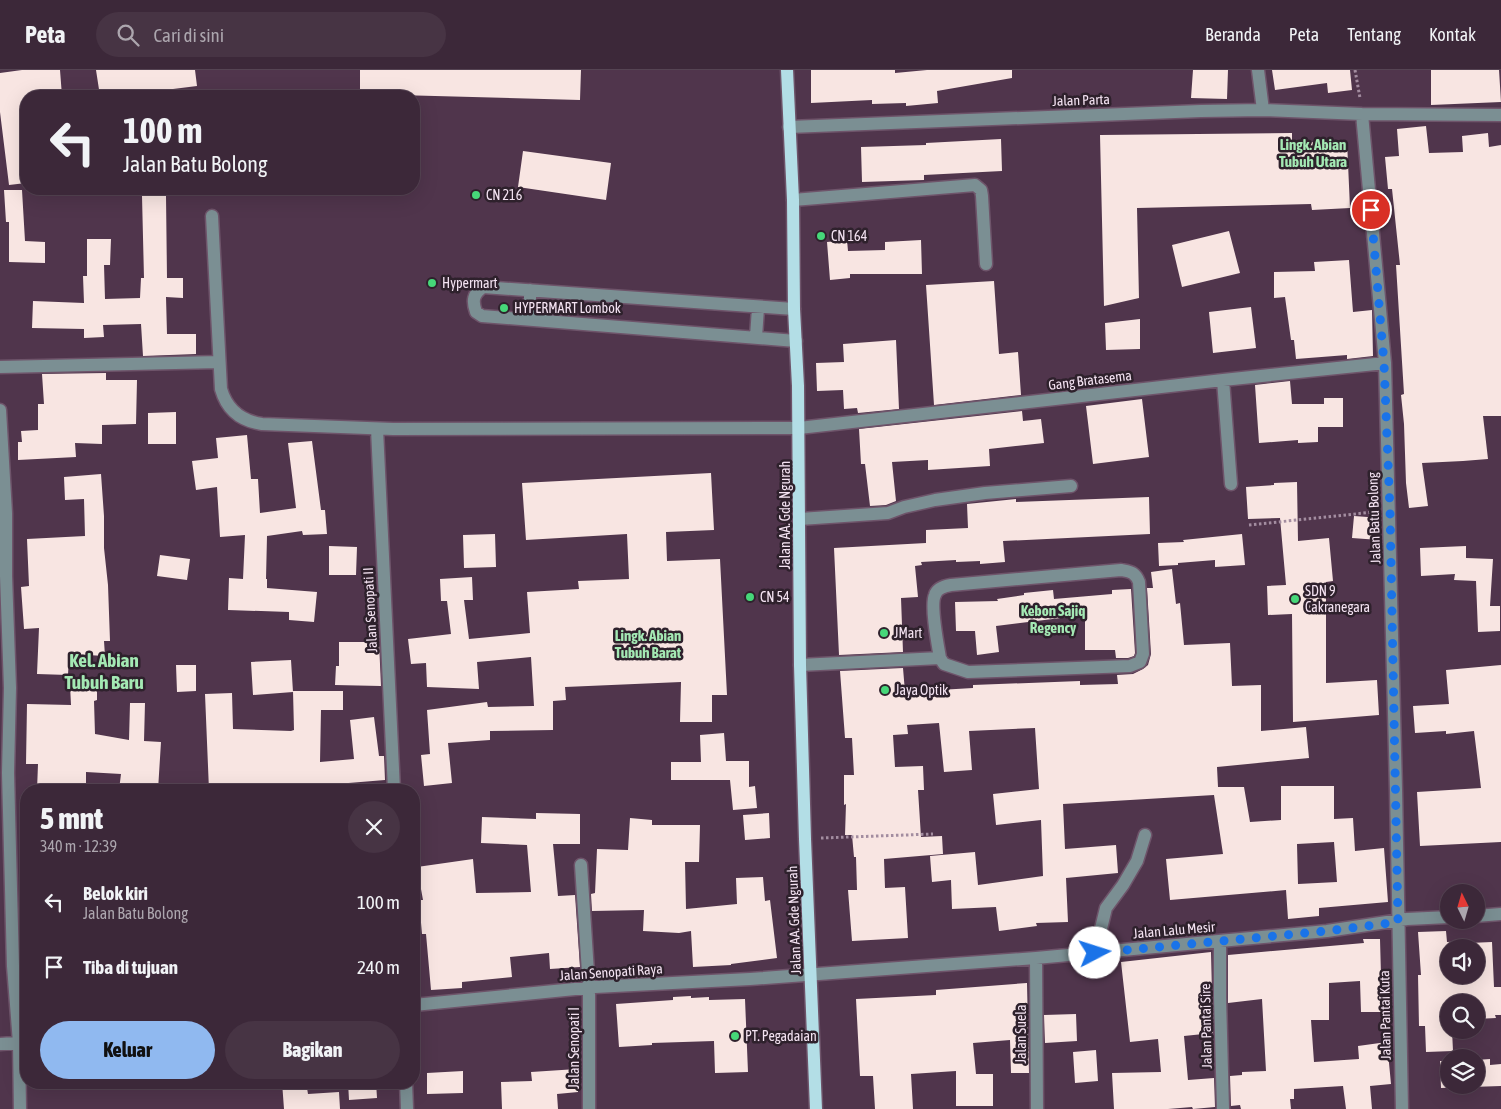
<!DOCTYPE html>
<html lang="id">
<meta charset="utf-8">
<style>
:root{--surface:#3c2839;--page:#473444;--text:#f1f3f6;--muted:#aca6ae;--line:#554453;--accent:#90b9f0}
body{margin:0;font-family:"Asap Condensed",sans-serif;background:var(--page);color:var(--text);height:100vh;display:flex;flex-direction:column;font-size:19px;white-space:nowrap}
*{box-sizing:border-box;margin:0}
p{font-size:16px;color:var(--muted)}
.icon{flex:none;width:28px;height:28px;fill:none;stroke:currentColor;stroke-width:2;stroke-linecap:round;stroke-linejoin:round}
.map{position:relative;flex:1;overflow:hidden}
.panel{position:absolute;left:20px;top:714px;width:400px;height:305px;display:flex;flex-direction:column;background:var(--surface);border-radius:20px;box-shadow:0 5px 20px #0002,0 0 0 1px var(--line)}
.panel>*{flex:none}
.guide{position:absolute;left:20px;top:20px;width:400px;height:105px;border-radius:20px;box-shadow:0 5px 20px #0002,0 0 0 1px var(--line);background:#3c2839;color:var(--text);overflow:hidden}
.needle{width:32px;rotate:355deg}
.controls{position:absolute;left:1440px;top:814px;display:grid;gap:10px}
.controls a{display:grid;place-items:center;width:45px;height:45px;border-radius:50%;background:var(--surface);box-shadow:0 5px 20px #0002,0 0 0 1px var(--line);font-size:25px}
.pin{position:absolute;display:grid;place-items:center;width:42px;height:42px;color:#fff;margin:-21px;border:2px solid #fff;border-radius:50%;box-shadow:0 1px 5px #0007}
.me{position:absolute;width:55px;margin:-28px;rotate:85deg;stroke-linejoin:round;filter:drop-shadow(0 0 4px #0008)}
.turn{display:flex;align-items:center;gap:18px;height:105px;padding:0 20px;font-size:22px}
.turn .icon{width:65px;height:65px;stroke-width:2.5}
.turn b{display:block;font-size:35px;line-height:42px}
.round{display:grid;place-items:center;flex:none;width:52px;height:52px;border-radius:26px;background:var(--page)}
.summary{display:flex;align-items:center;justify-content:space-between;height:85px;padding:0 20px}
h1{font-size:30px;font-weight:800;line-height:38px}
.action{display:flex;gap:10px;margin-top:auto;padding:10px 20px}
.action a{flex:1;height:58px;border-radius:30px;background:var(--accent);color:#111;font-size:20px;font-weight:800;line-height:58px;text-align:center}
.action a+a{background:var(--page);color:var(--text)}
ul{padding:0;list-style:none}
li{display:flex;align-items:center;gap:15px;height:65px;padding:0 20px}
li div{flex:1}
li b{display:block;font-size:19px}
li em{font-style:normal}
header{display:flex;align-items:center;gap:30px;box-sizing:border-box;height:70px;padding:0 25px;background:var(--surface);border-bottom:1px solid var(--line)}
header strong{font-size:24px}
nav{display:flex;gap:28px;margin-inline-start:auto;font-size:18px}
.search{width:350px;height:45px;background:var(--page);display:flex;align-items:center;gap:12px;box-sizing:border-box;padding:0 18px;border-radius:28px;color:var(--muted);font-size:19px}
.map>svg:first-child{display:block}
</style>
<header>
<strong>Peta</strong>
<div class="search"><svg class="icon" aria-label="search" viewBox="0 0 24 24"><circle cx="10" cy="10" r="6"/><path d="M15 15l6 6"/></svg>Cari di sini</div>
<nav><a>Beranda</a><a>Peta</a><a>Tentang</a><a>Kontak</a></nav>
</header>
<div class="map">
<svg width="1501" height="1039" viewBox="0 0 1501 1039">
<rect width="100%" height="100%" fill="#50354c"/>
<path fill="#f8e5e2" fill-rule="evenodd" d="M 22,0 L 60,0 L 62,26 L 26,26 L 26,113 L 9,115 L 0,42 L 0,3 Z
M 96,0 L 195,0 L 197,16 L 117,26 L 100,26 Z
M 360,0 L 581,0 L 580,30 L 360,24 Z
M 811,0 L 895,0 L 895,3 L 927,0 L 1012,0 L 1012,8 L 937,21 L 938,33 L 906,36 L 906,33 L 872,34 L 872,30 L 811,33 Z
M 1193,0 L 1228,0 L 1227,29 L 1191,28 Z
M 1272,0 L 1350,0 L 1352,20 L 1328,23 L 1327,13 L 1275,20 Z
M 1431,0 L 1499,0 L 1501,32 L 1431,35 Z
M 1426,56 L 1429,83 L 1463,82 L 1462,66 L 1488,63 L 1489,77 L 1501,75 L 1501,346 L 1483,346 L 1488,389 L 1463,391 L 1422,393 L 1428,436 L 1409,438 L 1406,413 L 1404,354 L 1401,325 L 1404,324 L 1396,195 L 1400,195 L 1392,119 L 1388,119 L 1385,87 L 1399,86 L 1397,59 Z
M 1292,63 L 1292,73 L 1347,71 L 1350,138 L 1312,140 L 1311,134 L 1137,138 L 1139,228 L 1104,236 L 1100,65 Z
M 1001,69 L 1002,101 L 924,105 L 924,110 L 862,112 L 861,77 L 926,75 L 926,73 Z
M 523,81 L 611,93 L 606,130 L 518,117 Z
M 4,120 L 22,120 L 25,171 L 45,172 L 45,193 L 9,192 L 9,152 L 6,152 Z
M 142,126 L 166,126 L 167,208 L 183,208 L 183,228 L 166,227 L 167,264 L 196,264 L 196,284 L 143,286 L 141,254 L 103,255 L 104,267 L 84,268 L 84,259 L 32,258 L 33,231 L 84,233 L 83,206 L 87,206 L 87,169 L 111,169 L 110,195 L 104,195 L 105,229 L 140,228 L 141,208 L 144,208 Z
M 1229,161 L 1240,203 L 1182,217 L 1172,175 Z
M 847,170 L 848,181 L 885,180 L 885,172 L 921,170 L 922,204 L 850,204 L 850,208 L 830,210 L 827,172 Z
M 1349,190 L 1353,242 L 1372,240 L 1373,286 L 1347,289 L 1347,285 L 1296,289 L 1294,270 L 1291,270 L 1285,227 L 1274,228 L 1274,202 L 1315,201 L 1314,192 Z
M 994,211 L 999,284 L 1018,282 L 1021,325 L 934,335 L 926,215 Z
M 1251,237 L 1256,278 L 1213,283 L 1209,242 Z
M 1140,249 L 1140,279 L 1106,280 L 1105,253 Z
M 896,270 L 899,339 L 858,343 L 857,338 L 844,339 L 843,320 L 817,321 L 816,293 L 844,292 L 843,274 Z
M 106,303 L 106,310 L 137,310 L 136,354 L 102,355 L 102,374 L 75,373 L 76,387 L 18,390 L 18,372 L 22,372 L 21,361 L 38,360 L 38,334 L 44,334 L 42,304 Z
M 1290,311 L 1292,334 L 1324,334 L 1324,328 L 1343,328 L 1343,357 L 1318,357 L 1318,372 L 1298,373 L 1298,370 L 1259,373 L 1255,315 Z
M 1142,329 L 1149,387 L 1093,394 L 1086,336 Z
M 1022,341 L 1023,351 L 1041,349 L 1044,373 L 989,379 L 990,396 L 928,400 L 928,390 L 892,392 L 896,431 L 886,435 L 870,436 L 865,394 L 861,394 L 859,359 Z
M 176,342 L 176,374 L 148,374 L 148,343 Z
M 247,365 L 251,409 L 258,409 L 260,443 L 296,438 L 288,373 L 312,371 L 321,440 L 325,440 L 327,464 L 303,465 L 302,461 L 267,466 L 266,509 L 267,509 L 267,518 L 317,522 L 314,552 L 289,550 L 289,542 L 228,540 L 229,508 L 243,509 L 245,465 L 220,467 L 217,417 L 196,420 L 192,391 L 218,388 L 216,368 Z
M 711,403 L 714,460 L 666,462 L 667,491 L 720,489 L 727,625 L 712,625 L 712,652 L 680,652 L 681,612 L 565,617 L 566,630 L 553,631 L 553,660 L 490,661 L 490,670 L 448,673 L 452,713 L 424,716 L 421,685 L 430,684 L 427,640 L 487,632 L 488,637 L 534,636 L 531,587 L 477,592 L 479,619 L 427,617 L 426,593 L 411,594 L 408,569 L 451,564 L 447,531 L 441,531 L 440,509 L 472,507 L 473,530 L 464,530 L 469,569 L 530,563 L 527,522 L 579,519 L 578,511 L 629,509 L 627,464 L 526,470 L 522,413 Z
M 101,404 L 104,446 L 104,478 L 108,515 L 110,571 L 104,571 L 105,586 L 69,584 L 68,605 L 37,604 L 39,558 L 24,559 L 21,517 L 29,516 L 27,469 L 85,466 L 84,429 L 65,430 L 64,407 Z
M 1297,412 L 1298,471 L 1329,468 L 1333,511 L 1326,512 L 1326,613 L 1377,610 L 1379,645 L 1293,652 L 1292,544 L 1268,545 L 1267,516 L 1286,515 L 1280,448 L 1248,449 L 1246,417 L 1274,415 L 1274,413 Z
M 1149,427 L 1150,464 L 1003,471 L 1005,492 L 980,494 L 980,491 L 956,492 L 956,490 L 921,492 L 922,495 L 915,496 L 918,527 L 901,528 L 903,582 L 839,585 L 834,478 L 926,473 L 926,460 L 968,458 L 967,434 L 1016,429 L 1016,432 Z
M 1354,446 L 1381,448 L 1379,470 L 1352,468 Z
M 495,464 L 496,497 L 464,498 L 463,465 Z
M 1242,464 L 1245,495 L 1215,497 L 1215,490 L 1178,493 L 1178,495 L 1159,496 L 1158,473 L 1184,472 L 1183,470 Z
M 329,476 L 357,477 L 356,505 L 329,505 Z
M 1466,476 L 1466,488 L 1493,489 L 1490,536 L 1500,536 L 1500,561 L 1478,562 L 1476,511 L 1454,510 L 1455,504 L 1421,506 L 1420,478 Z
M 160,485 L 190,489 L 187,510 L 157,506 Z
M 1172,499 L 1176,534 L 1180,533 L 1184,575 L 1230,573 L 1232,616 L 1261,615 L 1261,661 L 1306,657 L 1309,688 L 1217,697 L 1218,717 L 1244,717 L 1250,752 L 1281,750 L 1281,716 L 1334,716 L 1334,749 L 1353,748 L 1355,781 L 1384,778 L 1388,832 L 1319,838 L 1319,846 L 1288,849 L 1286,820 L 1170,830 L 1166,789 L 1223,784 L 1214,725 L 1063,734 L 1065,779 L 1116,775 L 1118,803 L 1066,808 L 1068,852 L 1036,853 L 1037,856 L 999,861 L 996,837 L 952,839 L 951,810 L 932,812 L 930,786 L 975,782 L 978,815 L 1043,806 L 1041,750 L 996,755 L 993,724 L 1039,719 L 1035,658 L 969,661 L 972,700 L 944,702 L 939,653 L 907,655 L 908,664 L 893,665 L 895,697 L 923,696 L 924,720 L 918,720 L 921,767 L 942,766 L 943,784 L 884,789 L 885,818 L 905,817 L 908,868 L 852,871 L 848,820 L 857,820 L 856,787 L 854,787 L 852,765 L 845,765 L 846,734 L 844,735 L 844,705 L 854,705 L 852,668 L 845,668 L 840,601 L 903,598 L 905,622 L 973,618 L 973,615 L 1080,611 L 1080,615 L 1118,614 L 1117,605 L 1133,604 L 1143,599 L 1148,595 L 1151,584 L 1147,518 L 1153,518 L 1151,502 ZM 1334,772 L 1337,812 L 1298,814 L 1297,774 Z
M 1131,519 L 1135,583 L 1134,586 L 1128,588 L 1116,588 L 1115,580 L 1085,580 L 1085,545 L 996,556 L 999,582 L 977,585 L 975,561 L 956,561 L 955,532 L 998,531 L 997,529 L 1024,525 L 1024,523 L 1053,520 L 1054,529 L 1112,524 L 1112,520 Z
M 339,572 L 379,572 L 381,616 L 335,615 L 336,596 L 339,596 Z
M 291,590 L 293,622 L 253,625 L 251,592 Z
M 176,595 L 196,595 L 196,621 L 177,622 Z
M 1501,595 L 1501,772 L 1420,776 L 1417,722 L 1481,718 L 1474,661 L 1446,664 L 1446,661 L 1415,663 L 1413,636 L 1449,634 L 1446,600 Z
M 97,614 L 97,630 L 94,631 L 95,664 L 129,670 L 130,633 L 145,633 L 144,671 L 161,672 L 158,720 L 119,720 L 121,704 L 86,702 L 86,720 L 37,720 L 38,694 L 26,694 L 27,634 L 71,635 L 70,615 Z
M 293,621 L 343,621 L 343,640 L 321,640 L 320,692 L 354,689 L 350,650 L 374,647 L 379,686 L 384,686 L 385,710 L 324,715 L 324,718 L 209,720 L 205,624 L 232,623 L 233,659 L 291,661 L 294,660 Z
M 724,663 L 726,691 L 749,691 L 749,717 L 755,716 L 757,738 L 733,740 L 730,710 L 671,710 L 671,692 L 701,692 L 700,665 Z
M 536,743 L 580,744 L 580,774 L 553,774 L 558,826 L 575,825 L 580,897 L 550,899 L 549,883 L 510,887 L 512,907 L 462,912 L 462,918 L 431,920 L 426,864 L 422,864 L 419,830 L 423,830 L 417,797 L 473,789 L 476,823 L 531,822 L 527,775 L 481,773 L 482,747 L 536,749 Z
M 769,743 L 770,768 L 745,770 L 743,745 Z
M 630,748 L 652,750 L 652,755 L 700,755 L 699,792 L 685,792 L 686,839 L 737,834 L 736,808 L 763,807 L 765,831 L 770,830 L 777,888 L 731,894 L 731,895 L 693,897 L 691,861 L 679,863 L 643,861 L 644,840 L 592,841 L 591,824 L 595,823 L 597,779 L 628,780 Z
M 1446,861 L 1447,872 L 1469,871 L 1469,873 L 1492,872 L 1494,917 L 1501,917 L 1501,945 L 1495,945 L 1496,948 L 1476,949 L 1476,932 L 1449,932 L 1449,960 L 1452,960 L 1453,981 L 1426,982 L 1425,956 L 1419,956 L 1418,905 L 1421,905 L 1418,862 ZM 1449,878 L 1476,878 L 1476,905 L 1449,905 Z
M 1363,869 L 1380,869 L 1382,942 L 1361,942 L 1360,911 L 1329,913 L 1329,950 L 1311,950 L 1314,992 L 1359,989 L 1358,976 L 1387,972 L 1391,1014 L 1370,1016 L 1372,1039 L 1346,1039 L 1343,1016 L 1294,1019 L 1294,1029 L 1290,1029 L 1291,1039 L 1241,1039 L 1240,1035 L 1231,1036 L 1230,1006 L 1242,1005 L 1242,1002 L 1266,1001 L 1262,929 L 1228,933 L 1228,885 L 1364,873 Z
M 1211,882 L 1213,963 L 1184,966 L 1188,1010 L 1214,1008 L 1215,1037 L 1193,1039 L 1192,1037 L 1168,1039 L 1114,1039 L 1112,1003 L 1161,1002 L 1158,969 L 1130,972 L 1121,892 Z
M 1027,913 L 1029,1003 L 1011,1003 L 1010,970 L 973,973 L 976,1004 L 993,1004 L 993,1036 L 956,1036 L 956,1001 L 911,1004 L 913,1039 L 875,1039 L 873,1006 L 860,1006 L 856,929 L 936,925 L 936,920 Z
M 691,926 L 691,928 L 709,927 L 709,930 L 745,929 L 748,1002 L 715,1003 L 714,971 L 652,973 L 652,975 L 619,977 L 616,934 L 673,930 L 673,927 Z
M 1076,944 L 1077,971 L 1045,973 L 1044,945 Z
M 1096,980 L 1098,1011 L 1075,1013 L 1073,982 Z
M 1490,989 L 1490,995 L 1501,994 L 1501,1016 L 1441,1018 L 1440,991 L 1449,991 L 1449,1015 L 1476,1015 L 1476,990 Z
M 577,999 L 578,1022 L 557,1024 L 558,1039 L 502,1039 L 501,1012 L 532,1011 L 531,1002 Z
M 463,1001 L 463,1023 L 427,1024 L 427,1003 Z
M 282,1012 L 306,1012 L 308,1024 L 339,1022 L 340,1039 L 284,1039 Z
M 348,1012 L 376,1012 L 377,1028 L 349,1030 Z"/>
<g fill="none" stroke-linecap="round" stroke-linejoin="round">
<defs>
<path id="minor" d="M 1258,0 L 1263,40
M 1362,44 L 1385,293 L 1396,720 L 1402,1039
M 789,57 L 1201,41 L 1263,40 L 1362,44 L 1501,45
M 793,130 L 975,115 L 981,120 L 982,126 L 986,194
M 212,146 L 221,319 C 227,340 241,351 262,354 L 393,359 L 799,358 L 1223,310 L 1385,293
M 794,239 L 483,217 C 473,224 472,231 476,242 L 482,246 L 796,271
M 530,250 L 530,220
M 756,267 L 758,238
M 0,297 L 219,292
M 1223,310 L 1231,414
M 0,340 L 6,443 L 6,506 L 10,618 L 8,703 L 13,896 L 19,973 L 20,1039
M 377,359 L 394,720
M 800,449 L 888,443 L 904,437 L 935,430 L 985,423 L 1071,416
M 1121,500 C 1131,502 1135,502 1139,512 L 1143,584 L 1140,592 L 1130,596 L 968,602 L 944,594 L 940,588 C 938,576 930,535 935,525 C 937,518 945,516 951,515 Z
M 800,595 L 940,588
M 581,795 L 589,918 L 589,1039
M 1476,846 L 1501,844
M 1220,871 L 1220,927 L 1223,1039
M 1095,883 L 1106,838 L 1123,815 L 1137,791 L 1145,765
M 1036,888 L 1037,1039
M 414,935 L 595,917 L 750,909 L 1036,888 L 1327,861 L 1407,849 L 1449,847
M 0,974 L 26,972
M 406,1012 L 407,1039"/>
<path id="major" d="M 787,0 L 793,130 L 794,239 L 798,316 L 800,595 L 805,769 L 816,1039"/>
</defs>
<use href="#minor" stroke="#6e546a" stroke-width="15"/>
<use href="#major" stroke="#6e546a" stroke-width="15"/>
<path stroke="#a38da0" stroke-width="3" stroke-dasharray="2.5 2.5" stroke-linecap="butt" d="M 1355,0 L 1360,28
M 1249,455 L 1374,442
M 821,768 L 933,764"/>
<use href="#minor" stroke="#7b8f93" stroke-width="12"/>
<use href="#major" stroke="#b3dee6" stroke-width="12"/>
</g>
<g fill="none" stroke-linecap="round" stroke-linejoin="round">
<path stroke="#1a73e8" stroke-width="9" stroke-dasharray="0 16.2" d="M 1095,883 L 1327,861 L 1398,852 L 1390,440 L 1384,293 L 1371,140"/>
</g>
<g fill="#46d779" stroke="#2e212c" stroke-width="2">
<circle cx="476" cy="125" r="5"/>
<circle cx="821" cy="166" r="5"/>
<circle cx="432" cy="213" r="5"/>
<circle cx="504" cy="238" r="5"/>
<circle cx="750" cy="527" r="5"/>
<circle cx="1295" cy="529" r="5"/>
<circle cx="884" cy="563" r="5"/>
<circle cx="885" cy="620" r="5"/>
<circle cx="735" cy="966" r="5"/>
</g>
<g text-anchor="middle" stroke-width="5" stroke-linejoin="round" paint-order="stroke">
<g font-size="14" fill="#f4e3f2" stroke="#2e212c">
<text transform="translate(1081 30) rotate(-2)" y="5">Jalan Parta</text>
<text transform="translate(1090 310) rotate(-7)" y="5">Gang Bratasema</text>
<text transform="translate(785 445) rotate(-90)" y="5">Jalan AA. Gde Ngurah</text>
<text transform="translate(1374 448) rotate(-92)" y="5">Jalan Batu Bolong</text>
<text transform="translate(370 540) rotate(-93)" y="5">Jalan Senopati II</text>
<text transform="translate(794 850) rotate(-92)" y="5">Jalan AA. Gde Ngurah</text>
<text transform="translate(1174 860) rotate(-5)" y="5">Jalan Lalu Mesir</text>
<text transform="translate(611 902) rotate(-4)" y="5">Jalan Senopati Raya</text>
<text transform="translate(1385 945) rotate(-91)" y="5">Jalan Pantai Kuta</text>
<text transform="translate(1206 956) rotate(-91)" y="5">Jalan Pantai Sire</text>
<text transform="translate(1021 964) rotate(-90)" y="5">Jalan Suela</text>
<text transform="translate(574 978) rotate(-90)" y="5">Jalan Senopati I</text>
</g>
<g font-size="14" fill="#f4e3f2" stroke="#2e212c" text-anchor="start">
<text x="486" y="130">CN 216</text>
<text x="831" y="171">CN 164</text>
<text x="442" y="218">Hypermart</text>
<text x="514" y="243">HYPERMART Lombok</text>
<text x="1305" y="526">SDN 9<tspan x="1305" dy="16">Cakranegara</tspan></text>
<text x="760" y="532">CN 54</text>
<text x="894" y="568">JMart</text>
<text x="895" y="625">Jaya Optik</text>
<text x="745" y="971">PT. Pegadaian</text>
</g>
<g font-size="15" font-weight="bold" fill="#a4e9b4" stroke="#2e212c">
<text x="1313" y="80">Lingk. Abian<tspan x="1313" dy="17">Tubuh Utara</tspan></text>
<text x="1053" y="546">Kebon Sajiq<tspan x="1053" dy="17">Regency</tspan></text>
<text x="648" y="571">Lingk. Abian<tspan x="648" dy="17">Tubuh Barat</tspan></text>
</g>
<g font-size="19" font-weight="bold" fill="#a4e9b4" stroke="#2e212c">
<text x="104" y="597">Kel. Abian<tspan x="104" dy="22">Tubuh Baru</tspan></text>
</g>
</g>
</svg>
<div class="controls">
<a><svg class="needle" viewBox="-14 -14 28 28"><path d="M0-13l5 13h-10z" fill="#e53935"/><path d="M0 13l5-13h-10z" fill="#aca6ae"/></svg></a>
<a><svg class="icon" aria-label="sound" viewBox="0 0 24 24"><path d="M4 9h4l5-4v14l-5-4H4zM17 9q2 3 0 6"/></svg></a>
<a><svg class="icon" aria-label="search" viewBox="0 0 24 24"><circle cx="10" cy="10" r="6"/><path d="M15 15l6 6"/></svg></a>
<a><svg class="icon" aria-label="layers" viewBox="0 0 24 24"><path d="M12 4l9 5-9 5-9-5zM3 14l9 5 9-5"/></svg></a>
</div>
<div class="pin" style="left:1371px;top:140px;background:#d93025"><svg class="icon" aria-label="arrive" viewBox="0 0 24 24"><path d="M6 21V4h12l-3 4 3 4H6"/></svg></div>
<svg class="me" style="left:1095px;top:883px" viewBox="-20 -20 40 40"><circle r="19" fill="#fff"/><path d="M0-13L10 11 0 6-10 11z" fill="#1a73e8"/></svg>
<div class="guide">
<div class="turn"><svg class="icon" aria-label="left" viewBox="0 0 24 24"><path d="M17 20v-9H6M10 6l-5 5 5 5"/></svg><div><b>100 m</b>Jalan Batu Bolong</div></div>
</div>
<section class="panel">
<div class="summary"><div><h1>5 mnt</h1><p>340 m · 12:39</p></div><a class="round"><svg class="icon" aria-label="close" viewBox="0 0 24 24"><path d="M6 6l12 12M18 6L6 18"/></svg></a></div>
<ul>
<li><svg class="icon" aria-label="left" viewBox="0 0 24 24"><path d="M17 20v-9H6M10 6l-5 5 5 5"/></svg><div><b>Belok kiri</b><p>Jalan Batu Bolong</p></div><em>100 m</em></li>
<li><svg class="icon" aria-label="arrive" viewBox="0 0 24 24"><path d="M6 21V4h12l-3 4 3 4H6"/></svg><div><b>Tiba di tujuan</b></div><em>240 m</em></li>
</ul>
<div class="action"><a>Keluar</a><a>Bagikan</a></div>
</section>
</div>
